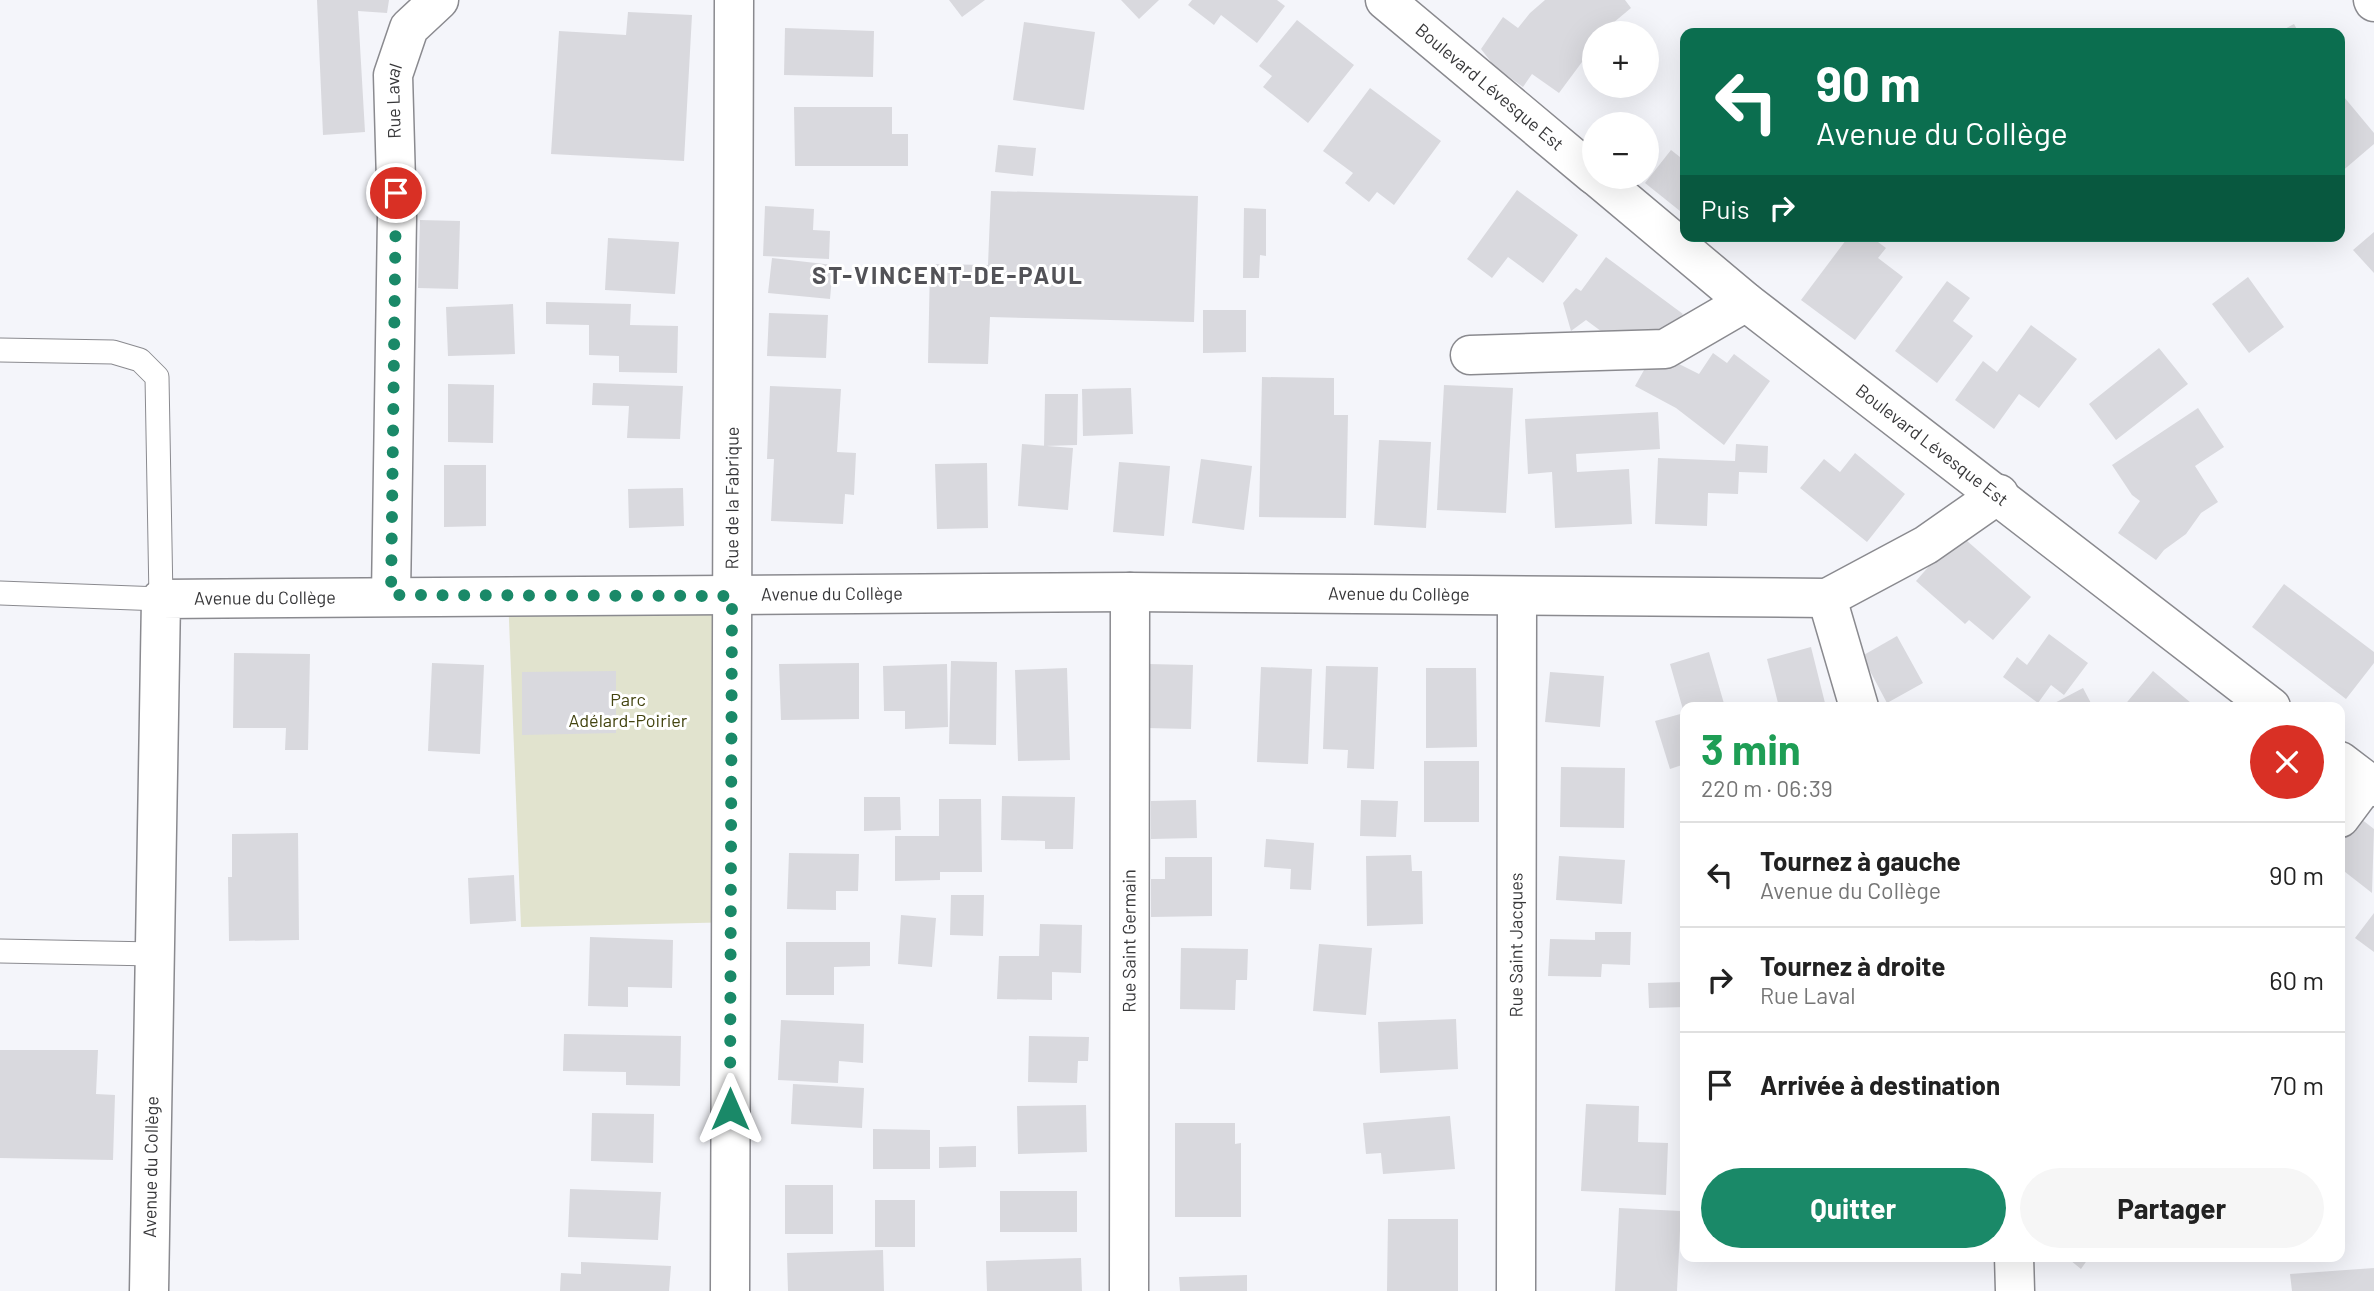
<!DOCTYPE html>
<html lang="fr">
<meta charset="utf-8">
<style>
:root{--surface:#fff;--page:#f6f6f6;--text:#222;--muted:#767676;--line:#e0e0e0;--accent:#1a8968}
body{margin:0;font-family:Barlow,sans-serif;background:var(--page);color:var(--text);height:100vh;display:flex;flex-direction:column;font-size:26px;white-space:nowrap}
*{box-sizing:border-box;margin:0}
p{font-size:23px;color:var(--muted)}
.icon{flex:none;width:38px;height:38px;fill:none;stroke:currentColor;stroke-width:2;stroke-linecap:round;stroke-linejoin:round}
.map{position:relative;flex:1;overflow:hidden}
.side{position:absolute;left:1680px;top:702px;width:665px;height:560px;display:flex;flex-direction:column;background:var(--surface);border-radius:14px;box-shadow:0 7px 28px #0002}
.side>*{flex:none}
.hud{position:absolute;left:1680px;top:28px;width:665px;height:214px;border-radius:14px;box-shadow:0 7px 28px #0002;background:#0b6e4f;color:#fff;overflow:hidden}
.tools{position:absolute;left:1582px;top:21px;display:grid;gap:14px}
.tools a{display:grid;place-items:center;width:77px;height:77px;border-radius:50%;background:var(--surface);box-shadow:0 7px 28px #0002;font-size:35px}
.pin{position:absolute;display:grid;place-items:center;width:60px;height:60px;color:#fff;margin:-30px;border:4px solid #fff;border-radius:50%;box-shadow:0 2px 7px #0007}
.me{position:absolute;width:77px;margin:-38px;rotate:0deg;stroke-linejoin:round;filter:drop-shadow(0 0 5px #0008)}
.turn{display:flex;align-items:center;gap:24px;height:147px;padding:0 21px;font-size:32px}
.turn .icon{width:91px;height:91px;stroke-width:2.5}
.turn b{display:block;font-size:49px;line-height:60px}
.then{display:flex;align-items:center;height:66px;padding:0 21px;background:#0003;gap:14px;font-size:26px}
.round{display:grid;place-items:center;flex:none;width:74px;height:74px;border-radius:37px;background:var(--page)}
.overview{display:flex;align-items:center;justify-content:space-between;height:119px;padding:0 21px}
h1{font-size:42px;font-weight:700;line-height:52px;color:#1e9e55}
.cta{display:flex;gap:14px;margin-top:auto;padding:14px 21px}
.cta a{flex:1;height:80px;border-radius:42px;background:var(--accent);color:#fff;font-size:28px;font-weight:700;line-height:80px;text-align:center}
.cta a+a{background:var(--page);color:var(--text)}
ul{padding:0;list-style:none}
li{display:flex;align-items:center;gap:21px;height:105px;padding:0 21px;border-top:2px solid var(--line)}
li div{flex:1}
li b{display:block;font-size:26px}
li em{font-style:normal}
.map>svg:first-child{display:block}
</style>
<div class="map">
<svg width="2374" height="1291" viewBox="0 0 2374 1291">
<rect width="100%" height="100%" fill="#f4f5fa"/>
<path fill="#e1e3ce" d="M 742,593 L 740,922 L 521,927 L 508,595 Z"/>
<path fill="#d9d9de" d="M 317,0 L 389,0 L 387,13 L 358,11 L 365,132 L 323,135 Z
M 949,0 L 985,0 L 962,17 Z
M 1121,0 L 1159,0 L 1139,19 Z
M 1192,0 L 1277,0 L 1285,6 L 1257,43 L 1221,15 L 1214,25 L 1188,5 Z
M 1545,0 L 1625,0 L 1631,8 L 1601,33 L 1594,33 L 1594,52 L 1582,62 L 1559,93 L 1532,74 L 1523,87 L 1495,67 L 1481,49 L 1503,17 L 1518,28 L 1530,13 Z
M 628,12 L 692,15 L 684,161 L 551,154 L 559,31 L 626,35 Z
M 1297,20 L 1354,65 L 1308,123 L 1263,87 L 1272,76 L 1259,66 Z
M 1024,22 L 1095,32 L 1084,110 L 1013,100 Z
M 2294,24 L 2299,33 L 2277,33 Z
M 785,28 L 874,31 L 873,77 L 784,75 Z
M 1370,88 L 1441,141 L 1394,205 L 1377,192 L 1369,202 L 1345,183 L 1353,173 L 1323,151 Z
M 2344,97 L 2374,133 L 2374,144 L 2340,173 L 2340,101 Z
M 794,107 L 892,107 L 892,134 L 908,134 L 908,166 L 795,166 Z
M 998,145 L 1036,148 L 1033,176 L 995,172 Z
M 1671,150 L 1680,157 L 1685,150 L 1685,204 L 1680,211 L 1645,183 Z
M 1517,190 L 1578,235 L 1543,283 L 1508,257 L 1492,278 L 1467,259 Z
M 991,191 L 1198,196 L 1194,322 L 990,317 L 988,364 L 928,363 L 930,264 L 988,265 Z
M 765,206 L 814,209 L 813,230 L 830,231 L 829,259 L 763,256 Z
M 1244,208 L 1266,209 L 1266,256 L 1260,255 L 1259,278 L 1243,278 Z
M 420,220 L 460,221 L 458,289 L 418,288 Z
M 2374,232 L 2374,273 L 2353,250 Z
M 1849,236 L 1870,236 L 1886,248 L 1878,258 L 1903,277 L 1855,340 L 1801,300 Z
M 608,238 L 679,242 L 675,294 L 605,290 Z
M 1606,257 L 1683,314 L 1661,340 L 1617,343 L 1586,320 L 1571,331 L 1563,303 L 1576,288 L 1581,291 Z
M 772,258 L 833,265 L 830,299 L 768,293 Z
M 2248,277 L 2284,327 L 2249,353 L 2212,304 Z
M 1947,281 L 1970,298 L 1953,321 L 1973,336 L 1937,383 L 1895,351 Z
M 546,302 L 631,304 L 630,325 L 678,326 L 677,373 L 619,372 L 619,356 L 589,355 L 589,325 L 546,324 Z
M 513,304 L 515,354 L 448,356 L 446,307 Z
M 1203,310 L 1246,310 L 1246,352 L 1203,353 Z
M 769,313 L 828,315 L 826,358 L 767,356 Z
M 2031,325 L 2077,359 L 2039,408 L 2019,394 L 1994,429 L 1955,400 L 1983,361 L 1997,372 Z
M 2159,348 L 2188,384 L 2116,440 L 2089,404 Z
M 1713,353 L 1727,363 L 1734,354 L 1770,381 L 1724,445 L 1676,408 L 1635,386 L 1648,363 L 1673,361 L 1699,374 Z
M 1262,377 L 1334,378 L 1334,415 L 1348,415 L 1346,518 L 1259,517 Z
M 593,383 L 683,386 L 680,439 L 627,438 L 629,406 L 592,405 Z
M 448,384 L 494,385 L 493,443 L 448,442 Z
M 1444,385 L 1513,388 L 1506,513 L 1437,510 Z
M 770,386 L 841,389 L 837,452 L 856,453 L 854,495 L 845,494 L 843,524 L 771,521 L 774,459 L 767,459 Z
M 1131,388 L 1133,434 L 1083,436 L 1082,389 Z
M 1045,394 L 1078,394 L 1077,445 L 1044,446 Z
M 2198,408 L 2224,447 L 2195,466 L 2218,502 L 2201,513 L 2186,534 L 2164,550 L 2156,560 L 2118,533 L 2140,501 L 2132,495 L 2112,465 Z
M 1658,412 L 1660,449 L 1576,454 L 1577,472 L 1629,469 L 1632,524 L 1555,528 L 1552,472 L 1528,474 L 1525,419 Z
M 1379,440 L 1431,442 L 1426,528 L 1374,525 Z
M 1022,444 L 1073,448 L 1068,510 L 1018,506 Z
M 1736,444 L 1768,446 L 1767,473 L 1739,472 L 1738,494 L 1708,493 L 1707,526 L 1655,524 L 1658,458 L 1735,461 Z
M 1855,453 L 1905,494 L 1867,542 L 1800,488 L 1824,459 L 1840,472 Z
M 1201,459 L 1252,466 L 1244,530 L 1192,523 Z
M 1119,462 L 1170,466 L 1164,536 L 1113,532 Z
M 987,463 L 988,528 L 937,529 L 935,464 Z
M 444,465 L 486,465 L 486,526 L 444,527 Z
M 683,488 L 684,526 L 629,528 L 628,489 Z
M 1958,533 L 2031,597 L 1993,640 L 1969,620 L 1965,624 L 1916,581 Z
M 2284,584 L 2374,652 L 2374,663 L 2346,699 L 2252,627 Z
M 2049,634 L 2088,663 L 2064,695 L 2051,685 L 2038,703 L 2003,677 L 2017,657 L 2027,665 Z
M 1897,636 L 1923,683 L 1887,703 L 1862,656 Z
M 1811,647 L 1826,707 L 1779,707 L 1767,659 Z
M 1709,652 L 1725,707 L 1685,707 L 1685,764 L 1670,769 L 1655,721 L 1684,713 L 1670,664 Z
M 234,653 L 310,654 L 308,750 L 285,750 L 286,728 L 233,728 Z
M 951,661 L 997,662 L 996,745 L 949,744 Z
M 432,663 L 484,665 L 480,754 L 428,751 Z
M 859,663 L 859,719 L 781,720 L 779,664 Z
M 947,664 L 948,727 L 905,729 L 905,711 L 884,711 L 883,666 Z
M 1148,664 L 1193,665 L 1191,729 L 1146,728 Z
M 1326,666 L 1378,667 L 1374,769 L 1347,768 L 1348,750 L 1323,749 Z
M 1261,667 L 1312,669 L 1308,764 L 1257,762 Z
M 1067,668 L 1070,760 L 1018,761 L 1015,670 Z
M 1426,668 L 1476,668 L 1477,747 L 1426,748 Z
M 616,671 L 616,733 L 522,735 L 522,672 Z
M 2153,671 L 2191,703 L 2188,707 L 2123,707 Z
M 1550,672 L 1604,676 L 1600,727 L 1545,722 Z
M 2083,688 L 2093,707 L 2047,707 Z
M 1424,761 L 1479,761 L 1479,822 L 1424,822 Z
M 1561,767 L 1625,768 L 1624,828 L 1560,827 Z
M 1002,796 L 1075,797 L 1073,849 L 1045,849 L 1045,841 L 1001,840 Z
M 864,797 L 900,797 L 901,830 L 864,831 Z
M 939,799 L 981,799 L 982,872 L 940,872 L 940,880 L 895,881 L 895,836 L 939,836 Z
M 1196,800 L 1197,838 L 1151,839 L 1151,801 Z
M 1361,800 L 1398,801 L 1396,837 L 1360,836 Z
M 2356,815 L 2374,829 L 2372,893 L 2340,868 L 2340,835 Z
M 298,833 L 299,940 L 229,941 L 228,877 L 232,877 L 232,834 Z
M 1266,839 L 1314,843 L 1311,890 L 1290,889 L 1291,869 L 1264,867 Z
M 789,853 L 859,854 L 858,891 L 836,891 L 836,910 L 787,909 Z
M 1411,855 L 1412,871 L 1422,871 L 1423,924 L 1367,926 L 1366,856 Z
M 1559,856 L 1625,860 L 1622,904 L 1556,900 Z
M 1165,857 L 1212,857 L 1212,916 L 1151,917 L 1151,879 L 1165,879 Z
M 514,875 L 516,921 L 470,924 L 468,878 Z
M 951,895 L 984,895 L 983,936 L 950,935 Z
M 2374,913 L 2374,952 L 2355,938 Z
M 901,915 L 936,918 L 932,967 L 898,964 Z
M 1040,924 L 1082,925 L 1081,973 L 1052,972 L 1052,1000 L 997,999 L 999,956 L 1039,956 Z
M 1595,932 L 1631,932 L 1630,965 L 1602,964 L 1601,977 L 1548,976 L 1550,939 L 1595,940 Z
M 590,937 L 673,940 L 672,988 L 628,987 L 628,1007 L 588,1006 Z
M 786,942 L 870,942 L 870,966 L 834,967 L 834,995 L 786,995 Z
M 1319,944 L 1372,948 L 1366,1015 L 1313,1011 Z
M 1181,948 L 1248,949 L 1247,980 L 1236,980 L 1235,1010 L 1180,1009 Z
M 1685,982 L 1685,1007 L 1649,1008 L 1648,983 Z
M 1456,1019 L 1458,1069 L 1380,1073 L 1378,1022 Z
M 781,1020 L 864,1024 L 863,1063 L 839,1061 L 838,1083 L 778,1080 Z
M 564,1034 L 681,1036 L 680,1086 L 626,1085 L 626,1072 L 563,1071 Z
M 1029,1036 L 1089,1037 L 1088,1061 L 1078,1061 L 1077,1083 L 1028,1082 Z
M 0,1050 L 98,1050 L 96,1094 L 115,1095 L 113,1160 L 0,1158 Z
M 793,1084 L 864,1088 L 862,1128 L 791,1124 Z
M 1586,1104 L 1639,1106 L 1638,1142 L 1668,1143 L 1666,1195 L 1581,1191 Z
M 1086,1105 L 1087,1152 L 1018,1154 L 1017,1106 Z
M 592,1113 L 654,1114 L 653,1163 L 591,1161 Z
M 1450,1116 L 1455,1169 L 1383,1174 L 1381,1153 L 1366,1154 L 1363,1123 Z
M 1175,1123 L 1235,1123 L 1235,1144 L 1241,1143 L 1241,1217 L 1175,1217 Z
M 873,1129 L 930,1130 L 930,1169 L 873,1169 Z
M 976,1146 L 976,1167 L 939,1168 L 939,1147 Z
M 785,1185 L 833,1185 L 833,1234 L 785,1234 Z
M 570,1189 L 661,1192 L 658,1240 L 568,1237 Z
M 1000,1191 L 1077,1191 L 1077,1232 L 1000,1232 Z
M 875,1200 L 915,1200 L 915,1247 L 875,1247 Z
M 1619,1208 L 1681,1211 L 1677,1291 L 1615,1291 Z
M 1388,1219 L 1458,1219 L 1458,1291 L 1387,1291 Z
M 883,1250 L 884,1291 L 788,1291 L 787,1253 Z
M 2065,1256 L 2090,1256 L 2081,1269 Z
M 1081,1258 L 1082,1291 L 987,1291 L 986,1261 Z
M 581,1262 L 671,1266 L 669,1291 L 560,1291 L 561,1273 L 581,1274 Z
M 2374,1268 L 2374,1291 L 2292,1291 L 2290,1274 Z
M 1247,1275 L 1247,1291 L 1180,1291 L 1179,1277 Z"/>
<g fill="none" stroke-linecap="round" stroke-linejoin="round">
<defs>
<path id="service" d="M 0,350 L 113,352 L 140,360 L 157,377 L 161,599 L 0,593
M 0,951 L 154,954"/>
<g id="minor">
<path d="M 2373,0 L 2374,2"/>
<path d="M 1470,355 L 1665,349 L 1746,302"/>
<path id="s1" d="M 391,595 L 397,217 L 393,75 L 409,28 L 439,0"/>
<path d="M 1827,598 L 1859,707"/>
<path d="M 2340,818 L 2367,782"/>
<path d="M 2014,1256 L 2015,1291"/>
<path id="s2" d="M 149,1291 L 161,599 L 1130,592 L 1827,598 L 1926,545 L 1999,494"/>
<path id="s3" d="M 730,1291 L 734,0"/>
<path id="s4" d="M 1129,1291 L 1130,592"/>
<path id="s5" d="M 1516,1291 L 1517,598"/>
</g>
<g id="tertiary">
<path id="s6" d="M 1385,0 L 1594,175"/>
<path id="s7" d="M 1597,177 L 1746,302 L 2271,707"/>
<path d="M 2340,761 L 2374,787"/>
</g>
</defs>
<use href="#service" stroke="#8a8a8f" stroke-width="25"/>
<use href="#minor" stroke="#8a8a8f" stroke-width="41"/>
<use href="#tertiary" stroke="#8a8a8f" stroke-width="41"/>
<use href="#service" stroke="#fff" stroke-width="23"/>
<use href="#minor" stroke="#fff" stroke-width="38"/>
<use href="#tertiary" stroke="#fff" stroke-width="38"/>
</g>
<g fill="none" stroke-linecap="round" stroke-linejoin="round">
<path stroke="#1a8968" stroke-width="12" stroke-dasharray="0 21.6" d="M 396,193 L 391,595 L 732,596 L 730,1109"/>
</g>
<g text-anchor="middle" stroke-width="6" stroke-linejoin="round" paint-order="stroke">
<g font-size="18" fill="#38383a" stroke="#fff">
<text dy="6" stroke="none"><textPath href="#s6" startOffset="136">Boulevard Lévesque Est</textPath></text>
<text dy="6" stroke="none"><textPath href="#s1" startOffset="494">Rue Laval</textPath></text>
<text dy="6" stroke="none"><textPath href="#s7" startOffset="429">Boulevard Lévesque Est</textPath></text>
<text dy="6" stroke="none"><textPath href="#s3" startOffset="793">Rue de la Fabrique</textPath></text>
<text dy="6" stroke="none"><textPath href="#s2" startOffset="1363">Avenue du Collège</textPath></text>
<text dy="6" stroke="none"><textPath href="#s2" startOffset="1930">Avenue du Collège</textPath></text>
<text dy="6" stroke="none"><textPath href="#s2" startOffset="796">Avenue du Collège</textPath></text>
<text dy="6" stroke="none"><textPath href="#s4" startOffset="350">Rue Saint Germain</textPath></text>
<text dy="6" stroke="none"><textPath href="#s5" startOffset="346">Rue Saint Jacques</textPath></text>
<text dy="6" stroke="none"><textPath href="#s2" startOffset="124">Avenue du Collège</textPath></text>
</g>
<g font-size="18" fill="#434410" stroke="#fff">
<text x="628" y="706">Parc<tspan x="628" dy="21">Adélard-Poirier</tspan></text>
</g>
<g font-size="24" font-weight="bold" letter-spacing="2" fill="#525257" stroke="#fff">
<text x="948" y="284">ST-VINCENT-DE-PAUL</text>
</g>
</g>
</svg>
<div class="tools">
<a>+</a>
<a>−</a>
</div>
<div class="pin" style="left:396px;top:193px;background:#d93025"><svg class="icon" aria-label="arrive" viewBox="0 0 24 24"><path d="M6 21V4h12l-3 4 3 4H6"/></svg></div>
<svg class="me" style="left:730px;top:1109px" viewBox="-20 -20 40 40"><path d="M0-17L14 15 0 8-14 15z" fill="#1a8968" stroke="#fff" stroke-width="4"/></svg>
<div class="hud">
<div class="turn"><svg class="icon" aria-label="left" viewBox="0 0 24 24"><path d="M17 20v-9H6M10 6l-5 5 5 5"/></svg><div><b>90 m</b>Avenue du Collège</div></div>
<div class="then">Puis<svg class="icon" aria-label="right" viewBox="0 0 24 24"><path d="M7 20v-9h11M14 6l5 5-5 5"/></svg></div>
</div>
<section class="side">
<div class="overview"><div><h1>3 min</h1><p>220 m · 06:39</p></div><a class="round" style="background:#d93025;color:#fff"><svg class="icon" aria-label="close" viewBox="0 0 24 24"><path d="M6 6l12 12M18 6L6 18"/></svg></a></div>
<ul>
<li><svg class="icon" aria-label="left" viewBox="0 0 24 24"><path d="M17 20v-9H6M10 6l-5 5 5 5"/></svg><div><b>Tournez à gauche</b><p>Avenue du Collège</p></div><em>90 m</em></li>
<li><svg class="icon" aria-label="right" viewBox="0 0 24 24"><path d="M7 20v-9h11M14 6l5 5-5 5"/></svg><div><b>Tournez à droite</b><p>Rue Laval</p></div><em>60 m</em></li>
<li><svg class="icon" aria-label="arrive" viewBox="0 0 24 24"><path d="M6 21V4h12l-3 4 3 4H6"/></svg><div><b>Arrivée à destination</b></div><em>70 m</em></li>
</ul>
<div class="cta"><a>Quitter</a><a>Partager</a></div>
</section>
</div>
